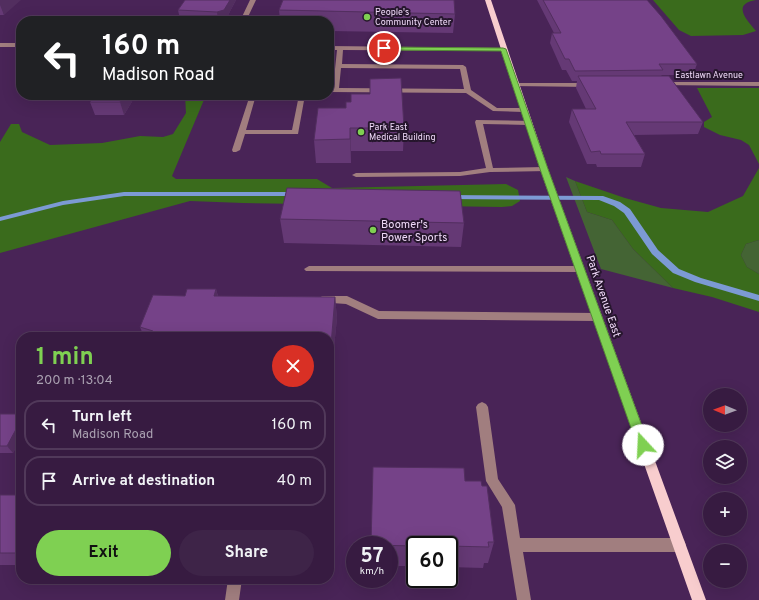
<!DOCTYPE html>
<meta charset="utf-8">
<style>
:root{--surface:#371b41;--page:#3e2448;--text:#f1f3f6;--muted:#aaa1b1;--line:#51395a;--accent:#7fd052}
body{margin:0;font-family:Overpass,sans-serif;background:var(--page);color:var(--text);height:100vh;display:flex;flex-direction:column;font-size:15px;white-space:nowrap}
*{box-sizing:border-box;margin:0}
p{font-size:13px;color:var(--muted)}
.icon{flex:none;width:22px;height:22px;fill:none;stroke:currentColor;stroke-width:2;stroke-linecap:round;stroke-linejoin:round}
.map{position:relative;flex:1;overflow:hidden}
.drawer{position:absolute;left:16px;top:332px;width:318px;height:252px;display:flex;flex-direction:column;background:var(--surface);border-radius:16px;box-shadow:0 4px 16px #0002,0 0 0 1px var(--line)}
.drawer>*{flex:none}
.top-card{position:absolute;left:16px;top:16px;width:318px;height:84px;border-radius:16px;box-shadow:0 4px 16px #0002,0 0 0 1px var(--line);background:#202124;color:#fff;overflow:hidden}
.needle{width:26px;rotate:271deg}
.controls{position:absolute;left:703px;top:388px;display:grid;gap:8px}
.controls a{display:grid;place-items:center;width:44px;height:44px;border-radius:50%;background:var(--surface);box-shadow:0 4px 16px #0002,0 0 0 1px var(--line);font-size:20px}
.speed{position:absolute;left:346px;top:536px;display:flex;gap:8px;font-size:20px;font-weight:700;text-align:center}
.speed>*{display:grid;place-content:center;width:52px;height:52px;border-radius:50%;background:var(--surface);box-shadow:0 4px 16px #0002,0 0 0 1px var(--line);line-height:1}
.speed small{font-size:10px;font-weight:400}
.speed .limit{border:2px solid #111;border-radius:6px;background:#fff;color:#111}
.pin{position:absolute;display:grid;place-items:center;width:34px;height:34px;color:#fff;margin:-17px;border:2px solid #fff;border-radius:50%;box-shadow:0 1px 4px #0007}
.me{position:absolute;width:44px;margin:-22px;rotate:340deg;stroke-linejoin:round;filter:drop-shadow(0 0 3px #0008)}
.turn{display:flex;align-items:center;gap:14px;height:84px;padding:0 20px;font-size:18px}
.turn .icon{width:52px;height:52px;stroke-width:2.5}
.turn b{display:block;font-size:28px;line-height:34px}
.round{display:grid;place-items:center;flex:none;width:42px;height:42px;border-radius:21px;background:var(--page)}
.head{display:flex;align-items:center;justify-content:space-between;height:68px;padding:0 20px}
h1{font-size:24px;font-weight:700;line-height:30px;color:var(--accent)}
.button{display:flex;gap:8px;margin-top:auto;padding:8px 20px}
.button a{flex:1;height:46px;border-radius:24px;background:var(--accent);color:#111;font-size:16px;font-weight:700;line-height:46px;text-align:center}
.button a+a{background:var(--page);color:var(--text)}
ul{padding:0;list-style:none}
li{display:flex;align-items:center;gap:12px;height:50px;margin:0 8px 6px;padding:0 12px;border:2px solid var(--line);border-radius:16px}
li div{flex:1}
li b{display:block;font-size:15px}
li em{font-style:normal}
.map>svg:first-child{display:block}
</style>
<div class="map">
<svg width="759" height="600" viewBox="0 0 759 600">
<rect width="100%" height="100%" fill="#492457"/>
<path fill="#446434" d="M 566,177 L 575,181 L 587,212 L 612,220 L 633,249 L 673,288 L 601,269 Z
M 759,240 L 759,274 L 747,267 L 741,255 L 746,244 Z"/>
<path fill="#3a6b1c" d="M 653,0 L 756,0 C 731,4 747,20 756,31 L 743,35 L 691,36 L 679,30 Z
M 697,88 L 759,88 L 759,164 L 749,145 L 741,140 L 720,135 L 704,127 L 704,122 L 712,117 Z
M 185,95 L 206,95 L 172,176 L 176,179 L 317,179 L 332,188 L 506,184 L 518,190 L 520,201 L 512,206 L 502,207 L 243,203 L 190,201 L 0,253 L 0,142 L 11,124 L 19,124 L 22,132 L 50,145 L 102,143 L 140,136 L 163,137 L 173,134 L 186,113 Z
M 759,168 L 759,240 L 746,244 L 741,255 L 747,267 L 759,274 L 759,312 L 712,297 L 673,288 L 633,249 L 612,220 L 587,212 L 575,181 L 625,198 L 661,208 L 708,212 L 743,196 Z"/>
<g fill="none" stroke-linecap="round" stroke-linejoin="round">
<path fill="#7c9ad4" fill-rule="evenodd" d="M 124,192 L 298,192 L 302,194 L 298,196 L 124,196 L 63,205 L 0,221 L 0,217 L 63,201 Z
M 446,195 L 603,196 L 620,202 L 630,209 L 658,250 L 679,269 L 701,278 L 759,295 L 759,301 L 695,282 L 673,273 L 652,254 L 624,213 L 614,206 L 599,200 L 449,199 L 446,199 Z"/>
<path fill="#a17e7f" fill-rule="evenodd" d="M 250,0 L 256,0 L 246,21 L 240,21 Z
M 0,43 L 21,43 L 21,47 L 0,47 Z
M 329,46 L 505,48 L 505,50 L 503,51 L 343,50 L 342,64 L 463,65 L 466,67 L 471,90 L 497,108 L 523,108 L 526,110 L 523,112 L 493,111 L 466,93 L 329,92 L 329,88 L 333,88 L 337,50 L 329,50 ZM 341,68 L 460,69 L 464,89 L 339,88 Z
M 661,82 L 759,82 L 759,86 L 659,85 L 658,84 Z
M 515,83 L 589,83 L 592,85 L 589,87 L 513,86 L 512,85 Z
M 250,95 L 256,95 L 246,130 L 292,130 L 299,95 L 305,95 L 298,134 L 245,134 L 240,150 L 236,152 L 233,152 L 232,150 Z
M 476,120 L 531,121 L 531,125 L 528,125 L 483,124 L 493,168 L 544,167 L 547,167 L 547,171 L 490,172 L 460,176 L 356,177 L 352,175 L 356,173 L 460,172 L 486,168 L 475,122 Z
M 309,266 L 580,266 L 585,269 L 580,272 L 306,271 L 304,269 Z
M 322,296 L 347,296 L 379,311 L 597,313 L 601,314 L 602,317 L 601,320 L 597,321 L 378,319 L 346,304 L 318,302 L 317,300 Z
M 482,402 L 486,404 L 488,407 L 498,479 L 515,505 L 520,538 L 679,538 L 684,540 L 686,545 L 684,550 L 679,552 L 523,552 L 531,600 L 517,600 L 502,507 L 486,481 L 476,407 L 478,404 Z
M 228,579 L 242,579 L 239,600 L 225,600 Z"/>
<path fill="#f8cdce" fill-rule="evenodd" d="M 485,0 L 491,0 L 548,169 L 706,600 L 692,600 L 540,169 Z"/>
</g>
<path fill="#653975" d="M 0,0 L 4,15 L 0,15 Z
M 236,0 L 226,19 L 218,20 L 180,19 L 178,10 Z
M 537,0 L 647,0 L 697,64 L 693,75 L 662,75 L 661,76 L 703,122 L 698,134 L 634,135 L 645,154 L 641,167 L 597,167 L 596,164 L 587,164 L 569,122 L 572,109 L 586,109 L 576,88 L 577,81 L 572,81 L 566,70 L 562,70 L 550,43 L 552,33 L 554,33 Z
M 279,10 L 455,14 L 453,33 L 329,31 L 329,21 L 280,21 Z
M 95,95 L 136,95 L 124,115 L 95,115 L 90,102 Z
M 346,108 L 404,128 L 403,151 L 351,151 L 351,163 L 316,163 L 314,140 Z
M 280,219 L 464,223 L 461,247 L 284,243 Z
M 216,289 L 218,296 L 335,297 L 337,318 L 332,367 L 329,367 L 329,337 L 144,337 L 140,327 L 185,296 Z
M 0,414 L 21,414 L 21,438 L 13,453 L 0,453 Z
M 465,481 L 482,486 L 494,542 L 488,563 L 484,563 L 483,568 L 449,567 L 449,545 L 415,545 L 415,566 L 389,566 L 389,545 Z
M 0,495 L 21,495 L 21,565 L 0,565 Z"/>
<path fill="#522e5f" d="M 0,0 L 21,0 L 4,15 L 0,5 Z
M 230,0 L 236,0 L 226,19 L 218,20 L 217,12 Z
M 124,95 L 136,95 L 124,115 L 120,102 Z
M 350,128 L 351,151 L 351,163 L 350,139 Z
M 216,289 L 221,311 L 214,296 Z
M 335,297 L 337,318 L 332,367 L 331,345 Z
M 21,420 L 21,438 L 13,453 L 7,446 Z
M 18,550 L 21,553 L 21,558 L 16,553 Z"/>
<path fill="#754288" stroke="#522e5f" d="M 185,0 L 230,0 L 224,10 L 217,12 L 178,10 Z
M 283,0 L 454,0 L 455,14 L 279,10 Z
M 543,0 L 647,0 L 661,16 L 697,64 L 659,64 L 663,70 L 575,71 L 569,59 L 565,59 L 552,33 L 561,33 Z
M 578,76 L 669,76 L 703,122 L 626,122 L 645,154 L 601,154 L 600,151 L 591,152 L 572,109 L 596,109 Z
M 401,78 L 404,128 L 350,128 L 350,139 L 314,140 L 318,108 L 346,108 L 346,102 L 351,102 L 351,94 L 370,94 L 370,79 Z
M 95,95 L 124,95 L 120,102 L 90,102 Z
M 287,188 L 460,191 L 464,223 L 280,219 Z
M 187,289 L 216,289 L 214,296 L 335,297 L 331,345 L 329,345 L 329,337 L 151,337 L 153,331 L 140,327 L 153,295 L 185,296 Z
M 0,414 L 21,414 L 21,420 L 7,446 L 0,446 Z
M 373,467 L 464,468 L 465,481 L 481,481 L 482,486 L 487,486 L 494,542 L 488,542 L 489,547 L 449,546 L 449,545 L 415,545 L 415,546 L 371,545 Z
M 0,495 L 21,495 L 21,550 L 18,550 L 16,553 L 0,553 Z"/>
<path fill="#7fd052" stroke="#538735" d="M 383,47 L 503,48 L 506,49 L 548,169 L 649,445 L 647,449 L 643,450 L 639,449 L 637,445 L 540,169 L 501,51 L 384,50 L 382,48 Z"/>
<g fill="#7fd052" stroke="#26162d" stroke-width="1.5">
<circle cx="367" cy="17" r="4"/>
<circle cx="361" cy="132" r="4"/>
<circle cx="373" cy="230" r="4"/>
</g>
<g text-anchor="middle" stroke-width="4" stroke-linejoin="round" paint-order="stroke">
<g font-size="9" fill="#f0daf9" stroke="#26162d" text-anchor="start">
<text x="375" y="15">People's<tspan x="375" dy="10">Community Center</tspan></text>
<text x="369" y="130">Park East<tspan x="369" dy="10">Medical Building</tspan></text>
</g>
<g font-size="9" fill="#f0daf9" stroke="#26162d">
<text x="709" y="78">Eastlawn Avenue</text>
</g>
<g font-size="11" fill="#f0daf9" stroke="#26162d" text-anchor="start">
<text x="381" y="228">Boomer's<tspan x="381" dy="13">Power Sports</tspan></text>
</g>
<g font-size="11" fill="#f0daf9" stroke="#26162d">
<text transform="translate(604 296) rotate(71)" y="4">Park Avenue East</text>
</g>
</g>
</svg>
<div class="controls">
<a><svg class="needle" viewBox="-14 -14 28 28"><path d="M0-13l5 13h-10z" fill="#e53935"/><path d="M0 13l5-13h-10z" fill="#aaa1b1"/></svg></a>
<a><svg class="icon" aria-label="layers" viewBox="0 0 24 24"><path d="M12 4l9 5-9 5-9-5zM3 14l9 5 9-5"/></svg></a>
<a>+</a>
<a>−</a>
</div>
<div class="speed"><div>57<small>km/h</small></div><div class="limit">60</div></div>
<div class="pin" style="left:384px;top:48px;background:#d93025"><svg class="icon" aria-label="arrive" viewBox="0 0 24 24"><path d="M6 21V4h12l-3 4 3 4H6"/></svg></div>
<svg class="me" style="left:643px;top:445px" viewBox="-20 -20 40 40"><circle r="19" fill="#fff"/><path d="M0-13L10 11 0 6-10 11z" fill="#7fd052"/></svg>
<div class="top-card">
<div class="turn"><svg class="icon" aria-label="left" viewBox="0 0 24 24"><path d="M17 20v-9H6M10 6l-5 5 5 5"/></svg><div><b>160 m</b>Madison Road</div></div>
</div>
<section class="drawer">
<div class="head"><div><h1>1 min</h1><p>200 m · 13:04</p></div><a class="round" style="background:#d93025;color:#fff"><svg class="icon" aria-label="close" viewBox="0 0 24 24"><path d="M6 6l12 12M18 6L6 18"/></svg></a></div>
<ul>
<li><svg class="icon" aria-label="left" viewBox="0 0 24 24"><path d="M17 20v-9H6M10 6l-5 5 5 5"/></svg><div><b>Turn left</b><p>Madison Road</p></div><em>160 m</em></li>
<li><svg class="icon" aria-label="arrive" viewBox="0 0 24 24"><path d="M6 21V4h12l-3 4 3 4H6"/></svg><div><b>Arrive at destination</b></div><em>40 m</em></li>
</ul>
<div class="button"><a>Exit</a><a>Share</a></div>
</section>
</div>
